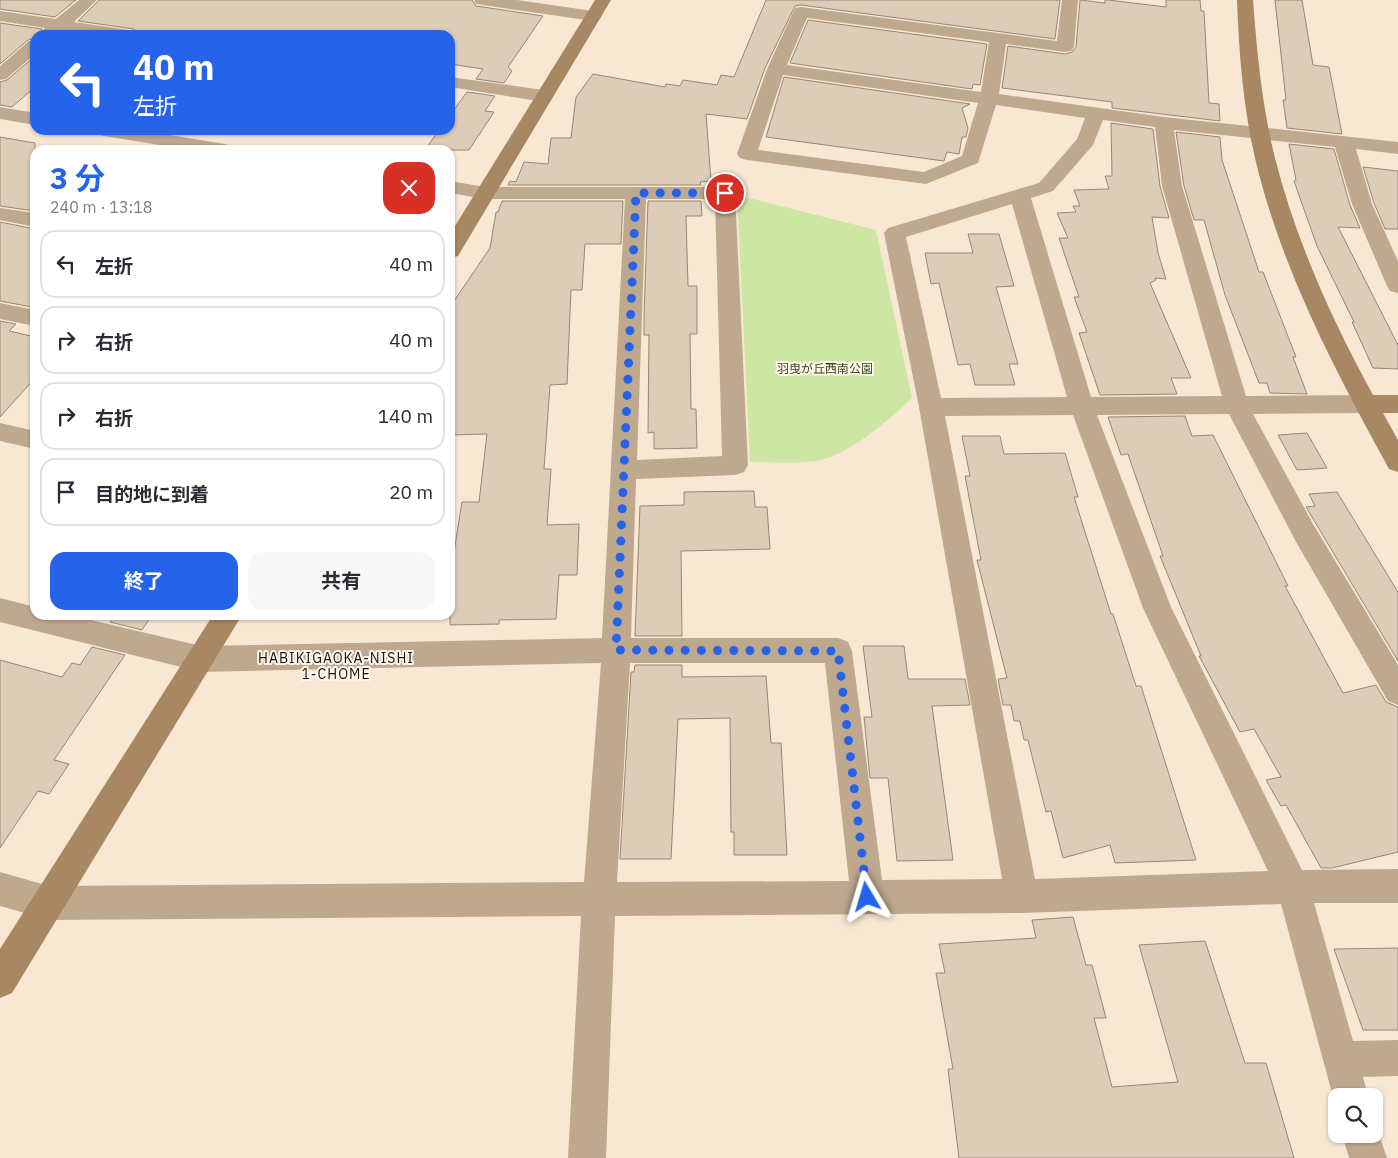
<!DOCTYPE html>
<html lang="ja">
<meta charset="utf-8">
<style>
:root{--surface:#fff;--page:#f7f7f7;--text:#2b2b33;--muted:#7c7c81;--line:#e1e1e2;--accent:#2563eb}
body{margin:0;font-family:"IBM Plex Sans","Noto Sans JP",sans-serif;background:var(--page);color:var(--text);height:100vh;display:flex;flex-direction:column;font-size:19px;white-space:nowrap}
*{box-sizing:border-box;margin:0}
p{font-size:16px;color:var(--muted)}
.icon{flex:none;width:28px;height:28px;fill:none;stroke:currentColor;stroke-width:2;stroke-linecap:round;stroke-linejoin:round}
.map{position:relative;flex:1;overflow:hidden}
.details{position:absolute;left:30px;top:145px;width:425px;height:475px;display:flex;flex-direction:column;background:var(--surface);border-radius:15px;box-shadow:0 1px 4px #0004}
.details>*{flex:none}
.banner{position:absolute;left:30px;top:30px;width:425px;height:105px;border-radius:15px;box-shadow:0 1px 4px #0004;background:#2563eb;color:#fff;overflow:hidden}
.fabs{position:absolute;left:1328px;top:1088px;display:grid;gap:10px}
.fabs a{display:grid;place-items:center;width:55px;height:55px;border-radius:10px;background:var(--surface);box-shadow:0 1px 4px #0004;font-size:25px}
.pin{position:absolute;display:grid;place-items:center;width:42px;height:42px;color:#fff;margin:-21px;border:2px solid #fff;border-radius:50%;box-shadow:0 1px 5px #0007}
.me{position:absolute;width:55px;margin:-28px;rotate:353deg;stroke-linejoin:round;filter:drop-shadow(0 0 4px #0008)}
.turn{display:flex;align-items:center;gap:18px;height:105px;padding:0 20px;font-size:22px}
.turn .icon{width:65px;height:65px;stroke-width:2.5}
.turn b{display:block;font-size:35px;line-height:42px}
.round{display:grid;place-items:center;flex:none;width:52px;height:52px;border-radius:15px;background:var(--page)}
.summary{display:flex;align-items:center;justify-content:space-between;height:85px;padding:0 20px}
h1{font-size:30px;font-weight:700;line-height:38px;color:var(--accent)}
.cta{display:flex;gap:10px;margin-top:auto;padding:10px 20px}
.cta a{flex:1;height:58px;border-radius:15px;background:var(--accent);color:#fff;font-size:20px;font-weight:700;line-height:58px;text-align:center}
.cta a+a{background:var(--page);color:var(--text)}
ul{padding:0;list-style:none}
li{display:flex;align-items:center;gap:15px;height:68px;margin:0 10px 8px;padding:0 10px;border:2px solid var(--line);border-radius:15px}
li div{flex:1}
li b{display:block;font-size:19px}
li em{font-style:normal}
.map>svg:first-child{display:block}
</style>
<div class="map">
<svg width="1398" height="1158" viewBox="0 0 1398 1158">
<rect width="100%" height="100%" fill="#f8e8d3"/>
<path fill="#cee6a4" d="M 737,195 L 876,230 L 912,398 C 889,420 848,456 816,461 C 795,464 771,462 750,462 Z"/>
<path fill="#dcccb8" stroke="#968774" d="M 0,0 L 76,0 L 55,17 L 0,9 Z
M 99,0 L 472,0 L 476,6 L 543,16 L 508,67 L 512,71 L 504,83 L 476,79 L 483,69 L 450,64 L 450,35 L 139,35 L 134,29 L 78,21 Z
M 766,0 L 1060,0 L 1055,39 L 801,5 L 795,6 L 765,68 L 747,119 L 706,114 L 711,181 L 700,182 L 701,185 L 508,185 L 510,181 L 516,182 L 524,162 L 548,164 L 551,138 L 571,138 L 576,97 L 593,74 L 665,87 L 666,84 L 680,86 L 683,80 L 717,85 L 721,75 L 734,77 Z
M 1080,0 L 1105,3 L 1105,0 L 1108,0 L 1166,7 L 1166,0 L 1200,0 L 1201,11 L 1204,11 L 1209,103 L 1219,104 L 1220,121 L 1112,108 L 1112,102 L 1002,88 L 1008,46 L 1065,54 L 1072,52 L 1076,47 Z
M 1275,0 L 1302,0 L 1313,65 L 1329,67 L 1342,134 L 1287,128 L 1283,100 L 1286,100 Z
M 808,20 L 987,44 L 980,85 L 973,84 L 972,89 L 790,63 Z
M 0,23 L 42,29 L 42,35 L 35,35 L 35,38 L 28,40 L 0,64 Z
M 35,56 L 35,87 L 12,107 L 0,105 L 0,82 L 7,80 Z
M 784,77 L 970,104 L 962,108 L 968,128 L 966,137 L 962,137 L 959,154 L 947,152 L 944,161 L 766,137 Z
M 467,92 L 495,96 L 485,111 L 494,112 L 469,150 L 425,150 L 439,130 L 450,130 L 450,115 Z
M 1111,123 L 1153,129 L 1160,186 L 1169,218 L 1152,217 L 1158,253 L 1166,279 L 1155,278 L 1156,280 L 1150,283 L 1191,378 L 1171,378 L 1177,394 L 1100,395 L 1079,333 L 1087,332 L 1074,297 L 1079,297 L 1059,238 L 1068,238 L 1057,213 L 1076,212 L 1073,206 L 1080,206 L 1074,190 L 1109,189 L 1105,176 L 1112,176 Z
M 1176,132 L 1220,137 L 1222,160 L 1259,272 L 1263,272 L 1296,357 L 1293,357 L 1307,394 L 1270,393 L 1267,383 L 1259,383 L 1225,295 L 1204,220 L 1194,220 L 1184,186 Z
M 0,137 L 35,143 L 35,211 L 0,206 Z
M 1289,144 L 1334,149 L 1350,205 L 1360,228 L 1338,227 L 1398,345 L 1398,369 L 1373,368 L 1352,322 L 1354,322 L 1317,246 L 1294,181 L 1296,180 Z
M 1363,167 L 1398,171 L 1398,229 L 1385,229 L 1374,203 Z
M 502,201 L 623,201 L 621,244 L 585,244 L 582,290 L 571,290 L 567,384 L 550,385 L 544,469 L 551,469 L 547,525 L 579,524 L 577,575 L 559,575 L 556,619 L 499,620 L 499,624 L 450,625 L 450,577 L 462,502 L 479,502 L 487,434 L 450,435 L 450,307 L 490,248 L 496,212 L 498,212 Z
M 648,201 L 701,201 L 702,216 L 686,216 L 688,286 L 697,286 L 697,334 L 690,334 L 691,409 L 696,409 L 697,448 L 654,449 L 654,432 L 648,433 L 649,335 L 644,335 L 644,316 Z
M 0,222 L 35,229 L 35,304 L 32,307 L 0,301 Z
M 968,234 L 999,234 L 1014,286 L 996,287 L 1018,364 L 1009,364 L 1015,385 L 975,385 L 970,364 L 958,365 L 939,283 L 931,284 L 925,253 L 973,253 Z
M 0,321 L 16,324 L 9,331 L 35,337 L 35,378 L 0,417 Z
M 1185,416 L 1192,436 L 1213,435 L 1288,586 L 1285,586 L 1343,693 L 1376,685 L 1386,702 L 1398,707 L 1398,852 L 1332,868 L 1321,868 L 1286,805 L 1281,806 L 1266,780 L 1281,777 L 1254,729 L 1240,732 L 1199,656 L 1201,656 L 1160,556 L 1163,556 L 1128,454 L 1121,455 L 1108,417 Z
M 1307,433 L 1327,468 L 1297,470 L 1278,435 Z
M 962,436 L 1000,436 L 1004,454 L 1065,453 L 1078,497 L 1074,497 L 1111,614 L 1113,614 L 1136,686 L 1141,686 L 1196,860 L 1115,863 L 1110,845 L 1063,858 L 1051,811 L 1046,812 L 1028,740 L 1024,740 L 1020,721 L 1014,721 L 1011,705 L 1003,705 L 998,679 L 1007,678 L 977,560 L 981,560 L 965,476 L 970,476 Z
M 754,491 L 755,507 L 767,507 L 770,549 L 681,551 L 682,636 L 635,636 L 640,506 L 684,505 L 684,492 Z
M 1337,492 L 1398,592 L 1398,661 L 1306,507 L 1315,506 L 1309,494 Z
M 115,615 L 152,615 L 142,630 L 110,622 Z
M 863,646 L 904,646 L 908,679 L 965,679 L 970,705 L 932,706 L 953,860 L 897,861 L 888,778 L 870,778 L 864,717 L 872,717 Z
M 92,647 L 125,655 L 54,760 L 69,764 L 49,794 L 38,791 L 0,848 L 0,660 L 62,677 L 72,663 L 80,665 Z
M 635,665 L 682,665 L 682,677 L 766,676 L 771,743 L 781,743 L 787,855 L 734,855 L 734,832 L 731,832 L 730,718 L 678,719 L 671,859 L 620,859 L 631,672 L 634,672 Z
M 1073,917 L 1086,965 L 1092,965 L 1106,1018 L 1094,1018 L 1112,1087 L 1178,1082 L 1139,945 L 1205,941 L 1245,1063 L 1266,1063 L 1294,1158 L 959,1158 L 948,1069 L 953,1069 L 936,973 L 945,973 L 939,944 L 1036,938 L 1032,920 Z
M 1398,948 L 1398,1030 L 1363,1030 L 1334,949 Z"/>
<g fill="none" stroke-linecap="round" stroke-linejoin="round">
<path fill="#bea98f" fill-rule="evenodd" d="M 79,0 L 97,0 L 74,22 L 128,30 L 134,31 L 137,35 L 93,35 L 63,31 L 58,35 L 44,35 L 42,32 L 45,28 L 0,21 L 0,11 L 56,19 Z
M 474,0 L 517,0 L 593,11 L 599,12 L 602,16 L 599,20 L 593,21 L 482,5 L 476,4 Z
M 1062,0 L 1078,0 L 1074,47 L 1071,51 L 1065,52 L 1006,44 L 999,94 L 1164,117 L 1398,142 L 1398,154 L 1356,149 L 1372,204 L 1398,261 L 1398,293 L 1390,291 L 1387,286 L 1352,204 L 1335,147 L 1174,130 L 1182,186 L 1246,396 L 1365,395 L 1374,398 L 1377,404 L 1374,410 L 1365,413 L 1253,414 L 1313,524 L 1398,665 L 1398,705 L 1388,701 L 1295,540 L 1229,414 L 1097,415 L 1171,607 L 1302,870 L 1398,869 L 1398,903 L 1314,903 L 1353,1041 L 1398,1040 L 1398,1076 L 1363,1077 L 1368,1096 L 1336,1096 L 1336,1108 L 1281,904 L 1022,913 L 615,916 L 606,1158 L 568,1158 L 581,916 L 49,920 L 0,906 L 0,872 L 49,886 L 584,882 L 601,663 L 201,672 L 0,622 L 0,598 L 35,607 L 35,615 L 70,615 L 201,646 L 602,638 L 625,199 L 485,199 L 450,193 L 450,181 L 485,187 L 725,187 L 732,189 L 735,193 L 748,465 L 744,472 L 735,475 L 636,479 L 631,638 L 838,638 L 848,642 L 852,651 L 882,880 L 1002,879 L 919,407 L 884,233 L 888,228 L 1039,183 L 1077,139 L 1085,118 L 996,105 L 978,163 L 926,184 L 747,160 L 740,158 L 737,154 L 767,69 L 795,8 L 801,7 L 1057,41 ZM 807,18 L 989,42 L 981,92 L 787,65 ZM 783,75 L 978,103 L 962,156 L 924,172 L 758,150 ZM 1103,120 L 1155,127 L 1162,186 L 1222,396 L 1091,397 L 1031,198 L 1053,191 L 1093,145 ZM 646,199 L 715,199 L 722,456 L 637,460 ZM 1012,204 L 1067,397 L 941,398 L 906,237 ZM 1073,415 L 1143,608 L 1268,871 L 1035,879 L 945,416 ZM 630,663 L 825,663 L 849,881 L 617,882 Z
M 35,40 L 35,54 L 6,79 L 0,80 L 0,66 L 29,41 Z
M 450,77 L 544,90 L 551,92 L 553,96 L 551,100 L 544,102 L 450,87 Z
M 0,107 L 35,113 L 35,125 L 0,119 Z
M 94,130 L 139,130 L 225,144 L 232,146 L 235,150 L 190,150 L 104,136 L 97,134 Z
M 0,208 L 35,213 L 35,227 L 0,220 Z
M 0,303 L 35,310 L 35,326 L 0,319 Z
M 0,423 L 35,431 L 35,449 L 0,441 Z
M 1374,1120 L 1387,1158 L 1349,1158 L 1342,1134 L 1374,1134 Z"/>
<path fill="#a78862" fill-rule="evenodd" d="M 595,0 L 611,0 L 461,251 L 458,256 L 450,258 L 450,234 Z
M 1237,0 L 1253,0 C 1257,53 1262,106 1275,158 C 1296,241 1332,320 1373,395 L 1398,395 L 1398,413 L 1383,413 L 1398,440 L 1398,472 L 1389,469 C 1335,370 1281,269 1255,158 C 1243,106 1239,53 1237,0 Z
M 213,615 L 242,615 L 12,993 L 0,998 L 0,949 Z"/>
</g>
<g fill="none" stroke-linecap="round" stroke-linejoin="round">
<path stroke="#2563eb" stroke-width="9" stroke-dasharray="0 16.2" d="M 725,193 L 636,193 L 616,650 L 838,651 L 867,897"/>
</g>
<g text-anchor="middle" stroke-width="4" stroke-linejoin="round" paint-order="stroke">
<g font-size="12" fill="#374615" stroke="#fdf7ee">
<text x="825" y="373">羽曳が丘西南公園</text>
</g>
<g font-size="14" letter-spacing="1" fill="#16110a" stroke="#fdf7ee">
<text x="336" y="663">HABIKIGAOKA-NISHI<tspan x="336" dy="16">1-CHOME</tspan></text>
</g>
</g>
</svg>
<div class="fabs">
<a><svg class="icon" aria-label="search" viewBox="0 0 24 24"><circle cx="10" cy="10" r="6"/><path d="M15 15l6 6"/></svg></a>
</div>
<div class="pin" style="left:725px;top:193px;background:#d93025"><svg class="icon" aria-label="arrive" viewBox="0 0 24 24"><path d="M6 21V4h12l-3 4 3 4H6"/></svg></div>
<svg class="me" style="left:867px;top:897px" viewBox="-20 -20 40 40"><path d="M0-17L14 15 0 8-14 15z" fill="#2563eb" stroke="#fff" stroke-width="4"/></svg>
<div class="banner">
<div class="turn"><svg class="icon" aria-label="left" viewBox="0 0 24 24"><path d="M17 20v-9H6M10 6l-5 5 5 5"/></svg><div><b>40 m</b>左折</div></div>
</div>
<section class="details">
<div class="summary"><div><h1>3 分</h1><p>240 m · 13:18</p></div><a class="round" style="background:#d93025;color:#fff"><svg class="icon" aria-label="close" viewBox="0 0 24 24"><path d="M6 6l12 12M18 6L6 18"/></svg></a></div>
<ul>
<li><svg class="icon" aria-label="left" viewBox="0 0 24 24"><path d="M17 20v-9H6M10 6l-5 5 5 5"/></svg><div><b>左折</b></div><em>40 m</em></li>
<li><svg class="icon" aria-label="right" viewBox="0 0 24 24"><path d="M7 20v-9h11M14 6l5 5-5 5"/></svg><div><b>右折</b></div><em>40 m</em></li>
<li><svg class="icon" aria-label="right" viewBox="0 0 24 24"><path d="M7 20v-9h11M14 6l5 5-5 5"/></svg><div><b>右折</b></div><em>140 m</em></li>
<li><svg class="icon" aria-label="arrive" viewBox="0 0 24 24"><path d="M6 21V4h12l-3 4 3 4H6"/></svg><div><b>目的地に到着</b></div><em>20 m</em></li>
</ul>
<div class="cta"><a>終了</a><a>共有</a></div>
</section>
</div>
